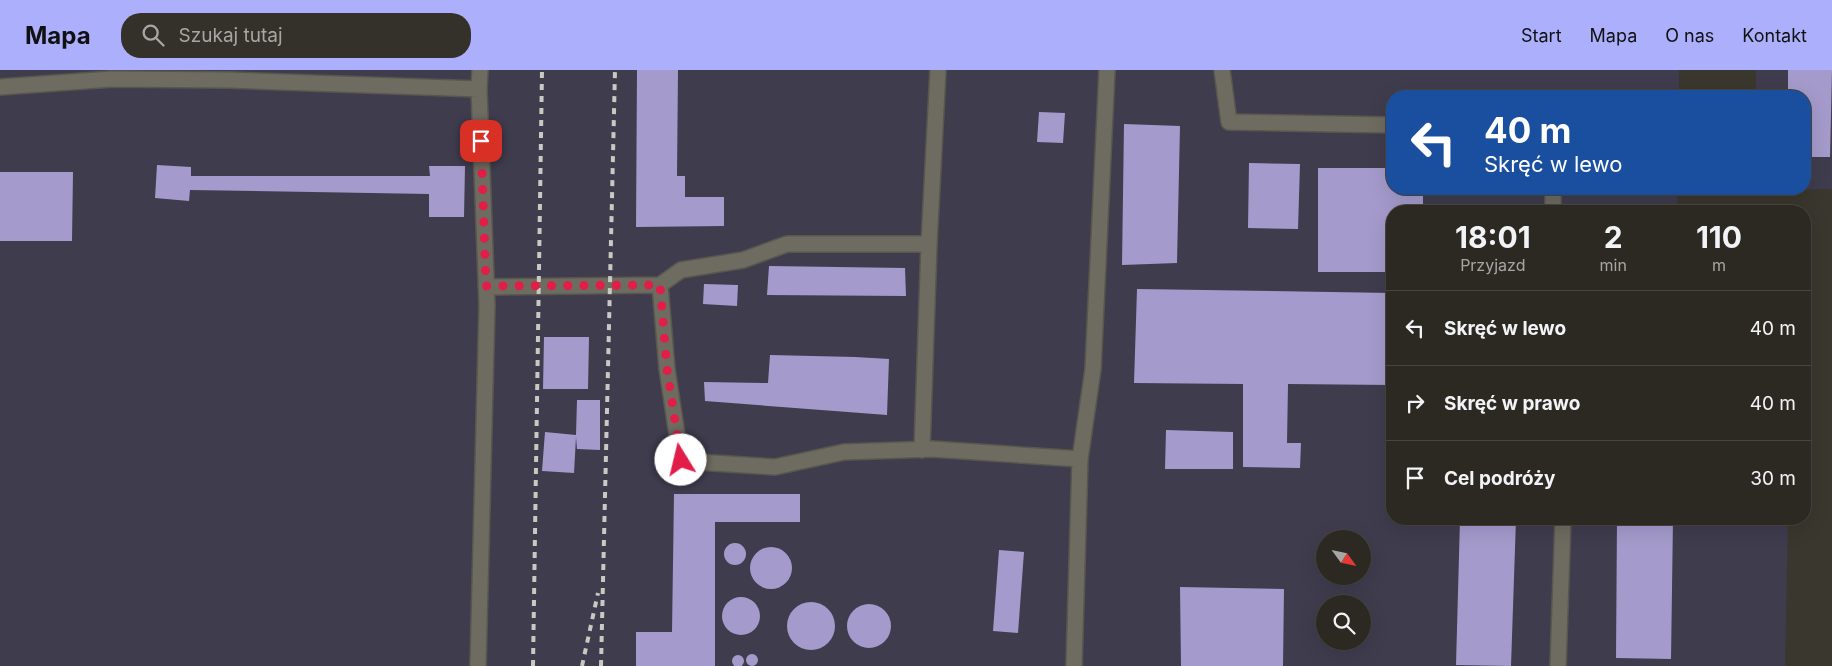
<!DOCTYPE html>
<html lang="pl">
<meta charset="utf-8">
<style>
:root{--surface:#2c2922;--page:#34312a;--text:#f1f3f6;--muted:#a6a6a5;--line:#484540;--accent:#acaffb}
body{margin:0;font-family:Inter,sans-serif;background:var(--page);color:var(--text);height:100vh;display:flex;flex-direction:column;font-size:19px;white-space:nowrap}
*{box-sizing:border-box;margin:0}
p{font-size:16px;color:var(--muted)}
.icon{flex:none;width:28px;height:28px;fill:none;stroke:currentColor;stroke-width:2;stroke-linecap:round;stroke-linejoin:round}
.map{position:relative;flex:1;overflow:hidden}
.panel{position:absolute;left:1386px;top:135px;width:425px;height:320px;display:flex;flex-direction:column;background:var(--surface);border-radius:20px;box-shadow:0 5px 20px #0002,0 0 0 1px var(--line)}
.panel>*{flex:none}
.top-card{position:absolute;left:1386px;top:20px;width:425px;height:105px;border-radius:20px;box-shadow:0 5px 20px #0002,0 0 0 1px var(--line);background:#1a4fa0;color:#fff;overflow:hidden}
.needle{width:32px;rotate:123deg}
.controls{position:absolute;left:1316px;top:460px;display:grid;gap:10px}
.controls a{display:grid;place-items:center;width:55px;height:55px;border-radius:50%;background:var(--surface);box-shadow:0 5px 20px #0002,0 0 0 1px var(--line);font-size:25px}
.pin{position:absolute;display:grid;place-items:center;width:42px;height:42px;color:#fff;margin:-21px;border-radius:10px;box-shadow:0 2px 8px #0006}
.me{position:absolute;width:55px;margin:-28px;rotate:351deg;stroke-linejoin:round;filter:drop-shadow(0 0 4px #0008)}
.turn{display:flex;align-items:center;gap:18px;height:105px;padding:0 15px;font-size:22px}
.turn .icon{width:65px;height:65px;stroke-width:2.5}
.turn b{display:block;font-size:35px;line-height:42px}
.eta{display:flex;justify-content:space-evenly;align-items:center;height:85px;text-align:center}
.eta b{font-size:30px;font-weight:700;line-height:35px}
ul{padding:0;list-style:none}
li{display:flex;align-items:center;gap:15px;height:75px;padding:0 15px;border-top:1px solid var(--line)}
li div{flex:1}
li b{display:block;font-size:19px}
li em{font-style:normal}
header{display:flex;align-items:center;gap:30px;box-sizing:border-box;height:70px;padding:0 25px;background:var(--accent);color:#111}
header strong{font-size:24px}
nav{display:flex;gap:28px;margin-inline-start:auto;font-size:18px}
.search{width:350px;height:45px;background:var(--page);display:flex;align-items:center;gap:12px;box-sizing:border-box;padding:0 18px;border-radius:20px;color:var(--muted);font-size:19px}
.map>svg:first-child{display:block}
</style>
<header>
<strong>Mapa</strong>
<div class="search"><svg class="icon" aria-label="search" viewBox="0 0 24 24"><circle cx="10" cy="10" r="6"/><path d="M15 15l6 6"/></svg>Szukaj tutaj</div>
<nav><a>Start</a><a>Mapa</a><a>O nas</a><a>Kontakt</a></nav>
</header>
<div class="map">
<svg width="1832" height="596" viewBox="0 0 1832 596">
<rect width="100%" height="100%" fill="#3a372e"/>
<path fill="#3f3c4e" fill-rule="evenodd" d="M 0,0 L 1679,0 L 1679,26 L 1392,26 L 1392,119 L 1678,119 L 1677,141 L 1392,141 L 1392,449 L 1788,449 L 1785,596 L 0,596 ZM 1325,469 L 1362,469 L 1362,506 L 1325,506 ZM 1325,534 L 1362,534 L 1362,571 L 1325,571 Z
M 1756,0 L 1832,0 L 1832,119 L 1757,120 L 1757,119 L 1805,119 L 1805,26 L 1756,26 Z"/>
<path fill="#a49bcc" d="M 637,0 L 678,0 L 677,106 L 685,106 L 685,127 L 724,127 L 724,156 L 636,157 Z
M 1788,0 L 1832,0 L 1830,87 L 1805,87 L 1805,26 L 1788,26 Z
M 1039,42 L 1065,43 L 1063,73 L 1037,72 Z
M 1124,54 L 1180,56 L 1177,193 L 1122,195 Z
M 1249,93 L 1300,94 L 1298,159 L 1248,158 Z
M 157,95 L 191,97 L 191,106 L 430,106 L 429,96 L 465,96 L 464,147 L 429,147 L 429,124 L 190,120 L 189,131 L 155,128 Z
M 1318,98 L 1392,98 L 1392,119 L 1423,119 L 1423,141 L 1392,141 L 1392,202 L 1318,202 Z
M 0,102 L 73,102 L 72,171 L 0,171 Z
M 769,196 L 905,198 L 906,226 L 767,225 Z
M 704,214 L 738,215 L 737,236 L 703,234 Z
M 1137,219 L 1392,223 L 1392,315 L 1288,314 L 1287,373 L 1301,373 L 1300,398 L 1243,397 L 1243,314 L 1134,313 Z
M 544,267 L 589,267 L 588,319 L 543,319 Z
M 770,285 L 855,287 L 889,289 L 887,345 L 705,331 L 704,312 L 768,313 Z
M 577,330 L 600,330 L 600,380 L 577,379 L 576,367 L 574,403 L 542,401 L 545,362 L 576,365 Z
M 1166,360 L 1233,362 L 1233,399 L 1165,399 Z
M 674,424 L 800,424 L 800,452 L 715,452 L 715,596 L 636,596 L 636,562 L 672,562 Z
M 1460,449 L 1516,449 L 1511,596 L 1456,595 Z
M 1617,449 L 1673,449 L 1671,589 L 1616,588 Z
M724 484a11 11 0 1 1 22 0a11 11 0 1 1-22 0Z
M750 498a21 21 0 1 1 42 0a21 21 0 1 1-42 0Z
M 999,480 L 1024,482 L 1018,563 L 993,561 Z
M 1180,517 L 1284,519 L 1283,596 L 1181,596 Z
M722 546a19 19 0 1 1 38 0a19 19 0 1 1-38 0Z
M787 556a24 24 0 1 1 48 0a24 24 0 1 1-48 0Z
M847 556a22 22 0 1 1 44 0a22 22 0 1 1-44 0Z
M746 590a6 6 0 1 1 12 0a6 6 0 1 1-12 0Z
M732 591a6 6 0 1 1 12 0a6 6 0 1 1-12 0Z"/>
<g fill="none" stroke-linecap="round" stroke-linejoin="round">
<defs>
<path id="lane" d="M 1222,0 L 1229,52 L 1392,55
M 0,17 L 112,9 L 229,10 L 479,19 L 487,235 L 478,596
M 479,19 L 480,0
M 1553,141 L 1553,119
M 660,215 L 681,200 L 743,190 L 787,174 L 929,174
M 486,217 L 660,215 L 667,299 L 681,391 L 775,397 L 844,382 L 932,379 L 1080,389 L 1074,596
M 922,380 L 929,174 L 938,0
M 1080,389 L 1093,299 L 1107,0
M 1558,596 L 1563,449"/>
</defs>
<use href="#lane" stroke="#58564e" stroke-width="18"/>
<use href="#lane" stroke="#6e6b61" stroke-width="15"/>
<path stroke="#c9c8c1" stroke-width="4" stroke-dasharray="6 6" stroke-linecap="butt" d="M 533,596 L 542,0
M 582,596 L 598,523
M 601,596 L 615,0"/>
</g>
<g fill="none" stroke-linecap="round" stroke-linejoin="round">
<path stroke="#e11d48" stroke-width="9" stroke-dasharray="0 16.2" d="M 481,71 L 486,216 L 660,215 L 667,299 L 681,390"/>
</g>
</svg>
<div class="controls">
<a><svg class="needle" viewBox="-14 -14 28 28"><path d="M0-13l5 13h-10z" fill="#e53935"/><path d="M0 13l5-13h-10z" fill="#a6a6a5"/></svg></a>
<a><svg class="icon" aria-label="search" viewBox="0 0 24 24"><circle cx="10" cy="10" r="6"/><path d="M15 15l6 6"/></svg></a>
</div>
<div class="pin" style="left:481px;top:71px;background:#d93025"><svg class="icon" aria-label="arrive" viewBox="0 0 24 24"><path d="M6 21V4h12l-3 4 3 4H6"/></svg></div>
<svg class="me" style="left:681px;top:390px" viewBox="-20 -20 40 40"><circle r="19" fill="#fff"/><path d="M0-13L10 11 0 6-10 11z" fill="#e11d48"/></svg>
<div class="top-card">
<div class="turn"><svg class="icon" aria-label="left" viewBox="0 0 24 24"><path d="M17 20v-9H6M10 6l-5 5 5 5"/></svg><div><b>40 m</b>Skręć w lewo</div></div>
</div>
<section class="panel">
<div class="eta">
<div><b>18:01</b><p>Przyjazd</p></div>
<div><b>2</b><p>min</p></div>
<div><b>110</b><p>m</p></div>
</div>
<ul>
<li><svg class="icon" aria-label="left" viewBox="0 0 24 24"><path d="M17 20v-9H6M10 6l-5 5 5 5"/></svg><div><b>Skręć w lewo</b></div><em>40 m</em></li>
<li><svg class="icon" aria-label="right" viewBox="0 0 24 24"><path d="M7 20v-9h11M14 6l5 5-5 5"/></svg><div><b>Skręć w prawo</b></div><em>40 m</em></li>
<li><svg class="icon" aria-label="arrive" viewBox="0 0 24 24"><path d="M6 21V4h12l-3 4 3 4H6"/></svg><div><b>Cel podróży</b></div><em>30 m</em></li>
</ul>
</section>
</div>
